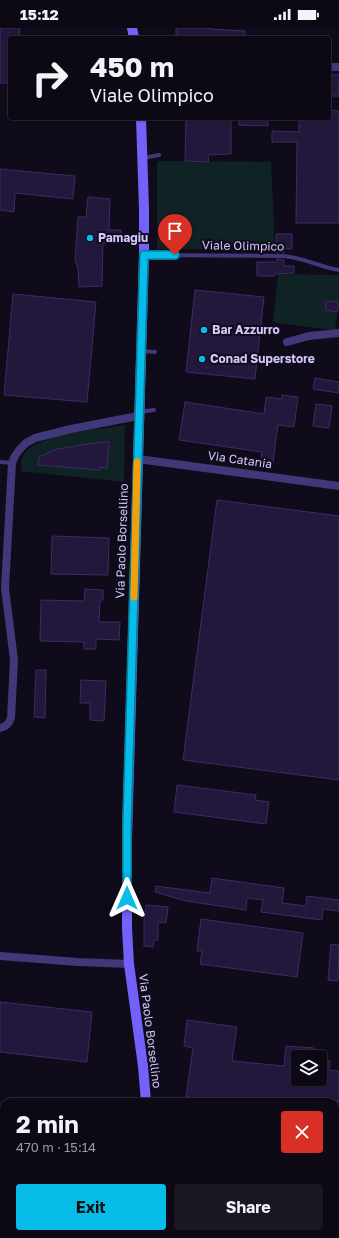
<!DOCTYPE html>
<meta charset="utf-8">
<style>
:root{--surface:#0c0814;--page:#1a1622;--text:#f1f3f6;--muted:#9a9aa0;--line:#2c2934;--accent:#07bce9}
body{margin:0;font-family:"Golos Text",sans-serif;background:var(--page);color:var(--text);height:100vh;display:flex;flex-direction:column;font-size:15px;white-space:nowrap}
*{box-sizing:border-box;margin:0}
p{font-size:13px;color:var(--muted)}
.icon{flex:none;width:22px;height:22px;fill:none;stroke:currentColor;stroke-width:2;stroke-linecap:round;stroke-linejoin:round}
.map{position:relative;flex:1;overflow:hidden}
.panel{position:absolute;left:0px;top:1070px;width:339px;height:140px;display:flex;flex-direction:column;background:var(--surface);border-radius:12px 12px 0 0;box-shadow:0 1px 3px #0004,0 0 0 1px var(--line)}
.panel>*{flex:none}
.top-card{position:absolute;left:8px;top:8px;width:323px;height:84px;border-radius:4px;box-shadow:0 1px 3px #0004,0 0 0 1px var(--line);background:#0c0814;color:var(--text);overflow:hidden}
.fabs{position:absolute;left:291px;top:1022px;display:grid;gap:8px}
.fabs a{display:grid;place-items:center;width:36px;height:36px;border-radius:4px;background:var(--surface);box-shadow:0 1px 3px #0004,0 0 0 1px var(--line);font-size:20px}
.pin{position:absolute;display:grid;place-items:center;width:34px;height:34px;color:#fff;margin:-41px -17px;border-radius:50% 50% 50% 0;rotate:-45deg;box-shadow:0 0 4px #0007}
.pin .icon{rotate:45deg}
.me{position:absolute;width:44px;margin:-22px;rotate:0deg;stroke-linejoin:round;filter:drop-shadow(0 0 3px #0008)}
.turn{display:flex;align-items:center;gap:14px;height:84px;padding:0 16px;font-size:18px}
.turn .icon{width:52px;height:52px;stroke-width:2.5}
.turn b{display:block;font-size:28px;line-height:34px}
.round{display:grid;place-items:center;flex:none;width:42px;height:42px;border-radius:4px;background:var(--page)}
.headline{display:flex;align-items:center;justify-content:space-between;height:68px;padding:0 16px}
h1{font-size:24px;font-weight:700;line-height:30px}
.primary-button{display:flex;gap:8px;margin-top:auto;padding:8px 16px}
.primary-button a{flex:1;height:46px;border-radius:4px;background:var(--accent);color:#111;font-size:16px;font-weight:700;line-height:46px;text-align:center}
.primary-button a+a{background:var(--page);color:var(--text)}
.status{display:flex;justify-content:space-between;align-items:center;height:28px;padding:0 20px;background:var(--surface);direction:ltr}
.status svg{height:11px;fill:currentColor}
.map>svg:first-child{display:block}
</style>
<div class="status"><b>15:12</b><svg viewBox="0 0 49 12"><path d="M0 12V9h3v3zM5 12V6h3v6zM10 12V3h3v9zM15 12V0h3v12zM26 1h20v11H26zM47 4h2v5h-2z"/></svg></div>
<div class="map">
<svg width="339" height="1210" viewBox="0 0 339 1210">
<rect width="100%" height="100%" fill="#100b1b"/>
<path fill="#0f2325" d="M 157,133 L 271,134 L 275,221 L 157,221 Z
M 278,246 L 339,247 L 339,275 L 326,273 L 325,282 L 337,284 L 335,302 L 276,295 L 273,293 Z
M 125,397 L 124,454 L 21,443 C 21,439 21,432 23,428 C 34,406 101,401 125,397 Z"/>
<path fill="#23183b" stroke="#3d2b66" d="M 0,0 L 20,0 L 19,10 L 10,10 L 10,55 L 0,55 Z
M 176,0 L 210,0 L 210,1 L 245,3 L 244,10 L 176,10 Z
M 329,47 L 339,47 L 339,68 L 329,68 Z
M 329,82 L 339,83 L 339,195 L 296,195 L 297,114 L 272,114 L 272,103 L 299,104 L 299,90 L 329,90 Z
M 186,90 L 231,90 L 231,126 L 208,127 L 209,134 L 185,133 Z
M 239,90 L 268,90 L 268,98 L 239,97 Z
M 0,141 L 75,148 L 73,171 L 15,165 L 14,184 L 0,182 Z
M 88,169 L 110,171 L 109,202 L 121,202 L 121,215 L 103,215 L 102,258 L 79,259 L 78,241 L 75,232 L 78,189 L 86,189 Z
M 276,206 L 292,206 L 292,221 L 284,221 L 284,225 L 277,224 Z
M 277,231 L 284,232 L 284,238 L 294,238 L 294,245 L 275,246 L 275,248 L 257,248 L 257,234 L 277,234 Z
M 195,262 L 264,269 L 255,351 L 186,344 Z
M 13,266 L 96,274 L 87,374 L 4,367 Z
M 326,273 L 339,274 L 337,284 L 325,282 Z
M 315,350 L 339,354 L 339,365 L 313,361 Z
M 282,367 L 298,369 L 294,399 L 278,397 L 272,441 L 260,440 L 262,424 L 179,412 L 185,374 L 264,386 L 266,369 L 282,371 Z
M 316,376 L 332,378 L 329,400 L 313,398 Z
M 101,414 L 109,414 L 107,440 L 100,439 L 100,442 L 38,437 L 39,429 L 57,421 Z
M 217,472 L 339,488 L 339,752 L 183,732 Z
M 52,508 L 109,510 L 108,547 L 51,546 Z
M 85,561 L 103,562 L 103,572 L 100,572 L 99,594 L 120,594 L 119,612 L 96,611 L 96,621 L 84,621 L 84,614 L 40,613 L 41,572 L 84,573 Z
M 36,642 L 46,642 L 45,690 L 34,689 Z
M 81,652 L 106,653 L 104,693 L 90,692 L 90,675 L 80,675 Z
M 177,757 L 256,767 L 255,772 L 269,774 L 266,796 L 174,784 Z
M 212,850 L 284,860 L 282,875 L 306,878 L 307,868 L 339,872 L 339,883 L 323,881 L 322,892 L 261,884 L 263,872 L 247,870 L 246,882 L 186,873 L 155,864 L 156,858 L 210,865 Z
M 146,877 L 168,879 L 166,895 L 158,894 L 158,912 L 154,912 L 153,919 L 144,918 L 144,892 Z
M 201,891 L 303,905 L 297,949 L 200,936 L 202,923 L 197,923 Z
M 331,916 L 339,917 L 338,953 L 328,952 Z
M 0,974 L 92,984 L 87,1034 L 0,1024 Z
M 187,992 L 237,999 L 232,1033 L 284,1038 L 286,1018 L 314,1020 L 313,1029 L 298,1029 L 298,1051 L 320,1051 L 320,1032 L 330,1033 L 329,1042 L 339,1043 L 339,1074 L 190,1074 L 191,1069 L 186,1069 L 193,1020 L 184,1018 Z"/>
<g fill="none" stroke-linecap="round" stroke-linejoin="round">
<path stroke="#413879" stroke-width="4" d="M 143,130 L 159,127
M 144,227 L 283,228 C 302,229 320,239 339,242
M 141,323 L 155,324
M 139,384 L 154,382
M 0,434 L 12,435"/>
<path stroke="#413879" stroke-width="8" d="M 329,39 L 339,39
M 287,314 L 309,308 L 339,305
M 138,431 L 339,458
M 0,700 C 6,699 9,696 11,690 L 14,632 L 5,560 L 12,435 L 15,428 L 20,421 L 26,415 L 35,410 L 71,401 L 138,388
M 0,928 L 78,934 L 129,936
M 335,1121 L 339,1122
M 319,1206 L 339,1208
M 212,1210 L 222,1208 L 269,1206"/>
<path stroke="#7461fa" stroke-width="10" d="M 132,0 L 134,10
M 141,90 L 144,181 L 144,227 L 127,811 L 127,900 L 129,936 L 143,1038 L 146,1074
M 160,1206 L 160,1210"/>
</g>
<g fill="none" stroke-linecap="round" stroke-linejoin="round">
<defs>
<path id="route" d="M 127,870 L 127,795 L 144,227 L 175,227"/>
</defs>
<use href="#route" stroke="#057a97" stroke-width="10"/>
<use href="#route" stroke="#07bce9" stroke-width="7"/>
<path stroke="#f59e0b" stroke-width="7" d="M 134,569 L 137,434"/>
</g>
<g fill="#07bce9" stroke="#100b1b" stroke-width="1.5">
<circle cx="90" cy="210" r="4"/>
<circle cx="204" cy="302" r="4"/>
<circle cx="202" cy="331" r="4"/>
</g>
<g text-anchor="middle" stroke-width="4" stroke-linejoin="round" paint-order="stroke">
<g font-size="12" font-weight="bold" fill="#d3c7fd" stroke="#100b1b" text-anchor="start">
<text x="98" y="214">Pamagiu</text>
<text x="212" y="306">Bar Azzurro</text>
<text x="210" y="335">Conad Superstore</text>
</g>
<g font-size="12" fill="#d3c7fd" stroke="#100b1b">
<text transform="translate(243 218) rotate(1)" y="4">Viale Olimpico</text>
<text transform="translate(240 432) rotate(8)" y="4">Via Catania</text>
<text transform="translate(122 513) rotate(-88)" y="4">Via Paolo Borsellino</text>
<text transform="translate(150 1003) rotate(83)" y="4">Via Paolo Borsellino</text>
</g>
</g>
</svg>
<div class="fabs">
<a><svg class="icon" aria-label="layers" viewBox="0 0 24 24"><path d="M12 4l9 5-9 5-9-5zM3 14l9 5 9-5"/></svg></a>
</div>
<div class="pin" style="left:175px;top:227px;background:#d93025"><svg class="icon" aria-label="arrive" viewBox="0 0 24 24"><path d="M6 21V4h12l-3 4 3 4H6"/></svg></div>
<svg class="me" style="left:127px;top:870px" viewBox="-20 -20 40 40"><path d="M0-17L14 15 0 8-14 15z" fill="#07bce9" stroke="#fff" stroke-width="4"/></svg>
<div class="top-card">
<div class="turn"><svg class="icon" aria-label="right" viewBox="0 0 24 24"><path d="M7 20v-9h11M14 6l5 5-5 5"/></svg><div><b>450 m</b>Viale Olimpico</div></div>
</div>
<section class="panel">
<div class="headline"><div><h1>2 min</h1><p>470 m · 15:14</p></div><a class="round" style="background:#d93025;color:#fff"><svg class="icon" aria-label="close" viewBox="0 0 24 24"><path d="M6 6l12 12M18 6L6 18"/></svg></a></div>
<div class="primary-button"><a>Exit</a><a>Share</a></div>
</section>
</div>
